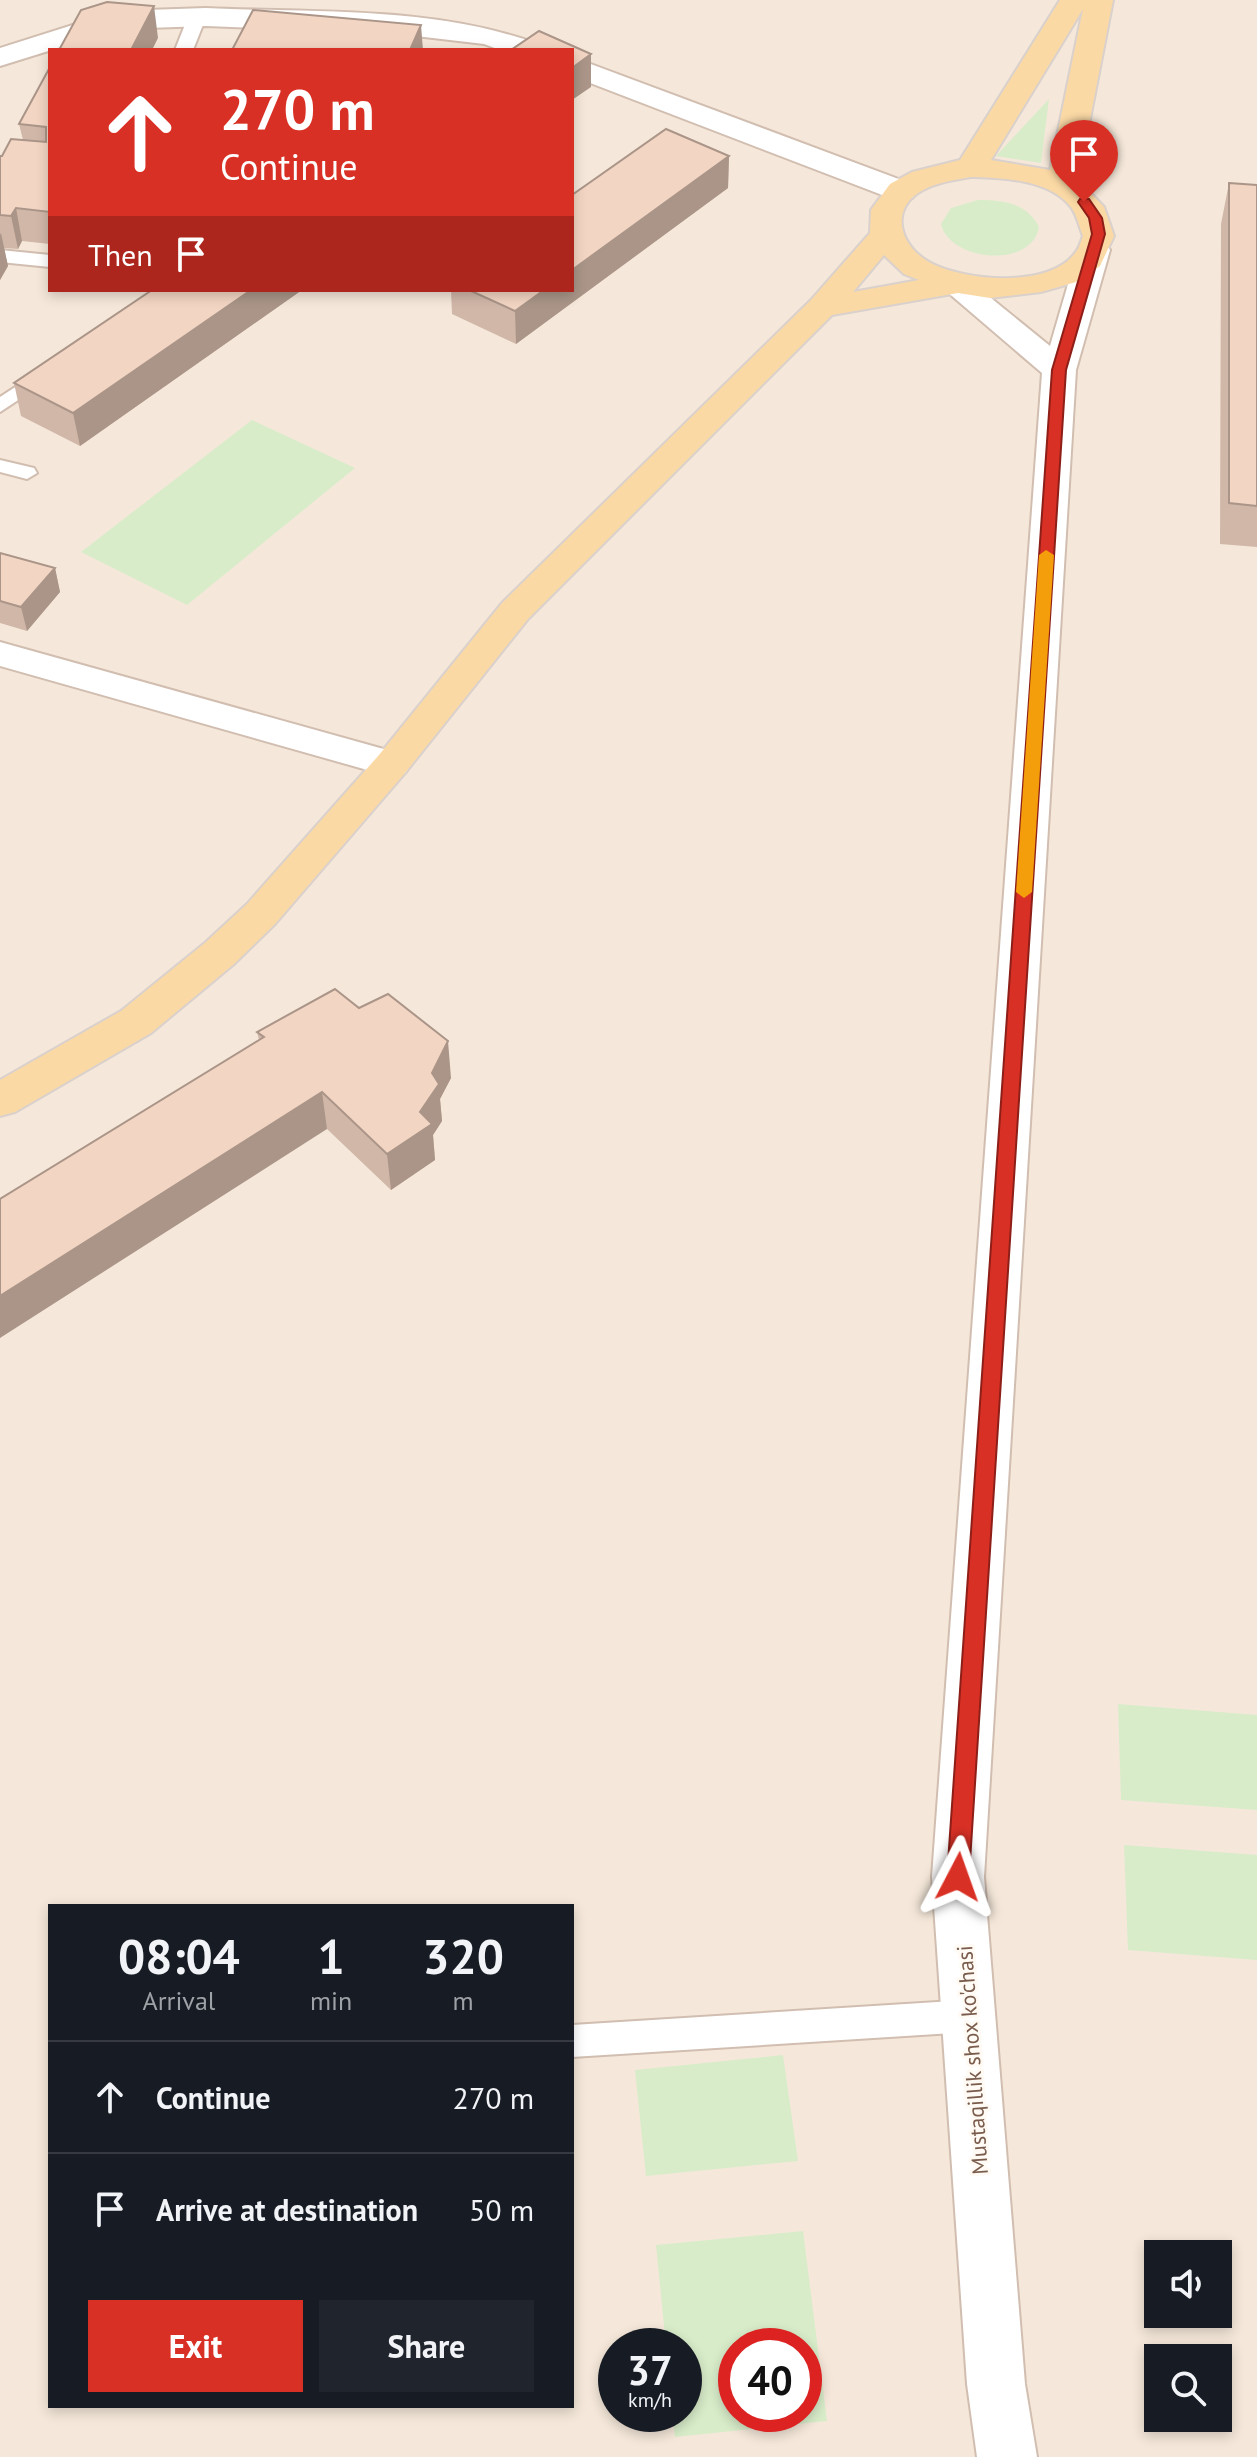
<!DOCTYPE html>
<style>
:root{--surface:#171b24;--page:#20242c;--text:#f1f3f6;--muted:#9ea1a6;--line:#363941;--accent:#d93025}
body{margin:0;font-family:"PT Sans",sans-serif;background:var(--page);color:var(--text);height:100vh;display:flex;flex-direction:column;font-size:30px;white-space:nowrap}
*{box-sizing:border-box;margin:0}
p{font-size:26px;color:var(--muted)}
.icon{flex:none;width:44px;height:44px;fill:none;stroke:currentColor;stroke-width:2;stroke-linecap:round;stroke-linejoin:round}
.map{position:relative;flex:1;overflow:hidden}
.panel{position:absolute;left:48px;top:1904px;width:526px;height:504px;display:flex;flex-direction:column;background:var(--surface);border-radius:0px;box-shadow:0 4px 12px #0003}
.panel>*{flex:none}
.hud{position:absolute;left:48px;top:48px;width:526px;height:244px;border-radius:0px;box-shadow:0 4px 12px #0003;background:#d93025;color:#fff;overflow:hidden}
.tools{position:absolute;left:1144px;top:2240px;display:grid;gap:16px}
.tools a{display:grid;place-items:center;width:88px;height:88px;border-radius:0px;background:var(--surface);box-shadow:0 4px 12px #0003;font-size:40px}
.speed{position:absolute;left:598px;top:2328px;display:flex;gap:16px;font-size:40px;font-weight:700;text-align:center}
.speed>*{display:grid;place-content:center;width:104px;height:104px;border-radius:50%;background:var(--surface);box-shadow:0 4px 12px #0003;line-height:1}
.speed small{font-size:20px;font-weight:400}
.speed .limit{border:12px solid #d22;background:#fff;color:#111}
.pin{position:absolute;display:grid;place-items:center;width:68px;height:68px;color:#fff;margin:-82px -34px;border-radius:50% 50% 50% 0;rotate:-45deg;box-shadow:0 0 8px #0007}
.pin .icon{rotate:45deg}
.me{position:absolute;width:88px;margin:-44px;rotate:4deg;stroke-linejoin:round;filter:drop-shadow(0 0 6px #0008)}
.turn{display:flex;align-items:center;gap:28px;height:168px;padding:0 40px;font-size:36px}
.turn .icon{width:104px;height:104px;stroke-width:2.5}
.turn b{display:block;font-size:56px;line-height:68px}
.then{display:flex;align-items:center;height:76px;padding:0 40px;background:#0003;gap:16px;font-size:30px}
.eta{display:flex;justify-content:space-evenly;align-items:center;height:136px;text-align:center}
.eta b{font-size:48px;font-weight:800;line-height:56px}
.action{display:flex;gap:16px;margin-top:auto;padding:16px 40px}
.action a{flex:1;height:92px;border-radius:0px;background:var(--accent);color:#fff;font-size:32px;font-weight:800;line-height:92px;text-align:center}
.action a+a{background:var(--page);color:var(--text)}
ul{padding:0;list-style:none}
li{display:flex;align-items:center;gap:24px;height:112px;padding:0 40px;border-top:2px solid var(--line)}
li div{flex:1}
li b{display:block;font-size:30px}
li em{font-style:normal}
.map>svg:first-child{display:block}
</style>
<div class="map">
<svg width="1257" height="2457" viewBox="0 0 1257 2457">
<rect width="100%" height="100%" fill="#fdf6ec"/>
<path fill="#f5e8da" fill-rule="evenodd" d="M 0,0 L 1257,0 L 1257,2457 L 0,2457 ZM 50,50 L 572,50 L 572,290 L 50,290 ZM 50,1906 L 572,1906 L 572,2406 L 50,2406 ZM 1158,2254 L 1218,2254 L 1218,2314 L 1158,2314 ZM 616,2346 L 684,2346 L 684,2414 L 616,2414 ZM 736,2346 L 804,2346 L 804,2414 L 736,2414 ZM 1158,2358 L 1218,2358 L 1218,2418 L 1158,2418 Z"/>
<path fill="#d8ecc9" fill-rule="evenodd" d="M 1049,99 L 1041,163 L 996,156 Z
M 978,200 C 1003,200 1027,203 1039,227 C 1032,269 950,262 941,224 L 951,208 Z
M 252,420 L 355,468 L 187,605 L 81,552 Z
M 1118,1704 L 1257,1715 L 1257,1810 L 1121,1800 Z
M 1124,1845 L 1257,1855 L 1257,1960 L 1128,1950 Z
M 783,2055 L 798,2161 L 646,2176 L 635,2070 Z
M 803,2231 L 827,2421 L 675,2437 L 672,2414 L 684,2414 L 684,2346 L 666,2346 L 656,2245 ZM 804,2346 L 804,2414 L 736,2414 L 736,2346 Z"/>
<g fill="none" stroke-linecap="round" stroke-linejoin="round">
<defs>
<path id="service" d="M 197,12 L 206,17 L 193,50 L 175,50 L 188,17 Z
M 0,250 L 50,255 L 50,267 L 0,262 Z
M 43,369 L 50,371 L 53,375 L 50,379 L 0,412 L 0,397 Z
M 0,460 L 34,468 L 37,473 L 27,479 L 0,472 Z
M 969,2000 L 980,2005 L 985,2016 L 980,2027 L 969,2032 L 572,2057 L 572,2025 Z"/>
<path id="minor" d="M 206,8 C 316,13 434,6 538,44 L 543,50 L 500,50 L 484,44 L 390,33 L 206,26 L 119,29 L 0,66 L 0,48 L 117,11 Z
M 572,57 L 912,184 L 917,191 L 912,198 L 901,200 L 890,198 L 572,76 Z
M 0,642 L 405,755 L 411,764 L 405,773 L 392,777 L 0,666 Z"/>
<path id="tertiary" d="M 1094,240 L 1105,243 L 1110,250 L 1076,370 L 984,1877 L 1025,2384 L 1037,2457 L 977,2457 L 967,2384 L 932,1877 L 1042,373 L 938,284 L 943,277 L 954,274 L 965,277 L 1050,346 L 1078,250 L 1083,243 Z"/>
<path id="primary" d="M 1060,0 L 1113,0 L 1080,171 L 1082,184 L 1104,207 L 1114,236 L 1100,266 L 1076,282 L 1041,292 L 990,298 L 958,293 L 832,315 L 528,619 L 405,773 L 275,924 L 234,964 L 151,1033 L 15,1112 L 0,1116 L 0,1080 L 121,1011 L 206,942 L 247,904 L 379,755 L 502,603 L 811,300 L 870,233 L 871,210 L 890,184 L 912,172 L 960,160 ZM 1083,9 L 1050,170 L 991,160 ZM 971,177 C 1003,178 1049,179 1071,207 C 1077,215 1079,226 1083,236 C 1081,241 1079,249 1075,253 C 1049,289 963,281 929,262 C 899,245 889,208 923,190 C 938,182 955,180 971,177 ZM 884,255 L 904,274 L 919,280 L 853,292 Z"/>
</defs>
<use href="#service" stroke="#d1beb0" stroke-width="4"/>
<use href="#minor" stroke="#d1beb0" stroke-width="4"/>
<use href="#tertiary" stroke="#d1beb0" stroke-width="4"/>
<use href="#primary" stroke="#dad1cd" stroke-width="4"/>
<use href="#service" fill="#fff" fill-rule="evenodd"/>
<use href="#minor" fill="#fff" fill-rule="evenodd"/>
<use href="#tertiary" fill="#fff" fill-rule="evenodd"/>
<use href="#primary" fill="#fbd9a5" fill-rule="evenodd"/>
</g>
<path fill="#d1b7a8" d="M 50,67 L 50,244 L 22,241 L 18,249 L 4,248 L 8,266 L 0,280 L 0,156 L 2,156 L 23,140 L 19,124 Z
M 729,156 L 728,188 L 516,344 L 452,314 L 451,290 L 572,290 Z
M 1229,183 L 1257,185 L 1257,547 L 1220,544 L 1221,224 Z
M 152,290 L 302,290 L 80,446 L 21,416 L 14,383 Z
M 0,553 L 55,568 L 60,592 L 27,631 L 0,623 Z
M 257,1032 L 451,1078 L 440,1099 L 442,1121 L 433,1135 L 435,1160 L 391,1190 L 327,1129 L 259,1040 Z"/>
<path fill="#aa9588" d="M 154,6 L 158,38 L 152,50 L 131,50 Z
M 421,25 L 423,50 L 410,50 Z
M 591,54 L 591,87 L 572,100 L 572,68 Z
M 729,156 L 728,188 L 516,344 L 515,311 L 544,290 L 572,290 L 572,270 Z
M 16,208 L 22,241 L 18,249 L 11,216 Z
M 1,233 L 8,266 L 0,280 L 0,235 Z
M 251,290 L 302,290 L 80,446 L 73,413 Z
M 55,568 L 60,592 L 27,631 L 21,607 Z
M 448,1041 L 451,1078 L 440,1099 L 442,1121 L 433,1135 L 435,1160 L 391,1190 L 387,1154 L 420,1112 L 432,1073 Z
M 322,1092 L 327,1129 L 0,1338 L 0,1296 Z"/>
<path fill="#f3d5c3" stroke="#aa9588" stroke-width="2" d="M 107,2 L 154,6 L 131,50 L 59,50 L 81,10 Z
M 253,10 L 421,25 L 410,50 L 232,50 Z
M 539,31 L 591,54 L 572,68 L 572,50 L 511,50 Z
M 50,67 L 50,212 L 16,208 L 11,216 L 0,215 L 0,156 L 2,156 L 11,139 L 46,142 L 46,127 L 19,124 Z
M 666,129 L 729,156 L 572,270 L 572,195 Z
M 1229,183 L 1257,185 L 1257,506 L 1229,503 Z
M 152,290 L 251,290 L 73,413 L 14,383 Z
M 469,290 L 544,290 L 515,311 Z
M 0,553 L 55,568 L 21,607 L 0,601 Z
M 335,989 L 359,1008 L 388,994 L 448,1041 L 432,1073 L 439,1084 L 420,1112 L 432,1124 L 387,1154 L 322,1092 L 0,1296 L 0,1199 L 264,1037 L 257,1032 Z"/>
<path fill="#d93025" stroke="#8d1f18" stroke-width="2" d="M 1080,199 L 1089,199 L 1102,218 L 1105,234 L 1066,370 L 969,1877 L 966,1884 L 958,1887 L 950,1884 L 947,1877 L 1052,370 L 1092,234 L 1089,218 L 1078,202 Z"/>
<path fill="#f59e0b" d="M 1046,550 L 1054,555 L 1032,892 L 1024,898 L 1016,892 L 1039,555 Z"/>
<g text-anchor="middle" stroke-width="6" stroke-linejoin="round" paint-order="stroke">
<g font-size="22" fill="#7a5c4d" stroke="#fffaf3">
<text transform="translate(972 2060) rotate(-94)" y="8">Mustaqillik shox ko'chasi</text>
</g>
</g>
</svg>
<div class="tools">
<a><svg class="icon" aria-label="sound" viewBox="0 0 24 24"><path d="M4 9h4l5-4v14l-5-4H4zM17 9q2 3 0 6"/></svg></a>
<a><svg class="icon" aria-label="search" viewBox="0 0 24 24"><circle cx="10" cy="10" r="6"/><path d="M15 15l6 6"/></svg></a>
</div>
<div class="speed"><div>37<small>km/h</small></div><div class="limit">40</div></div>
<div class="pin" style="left:1084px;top:202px;background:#d93025"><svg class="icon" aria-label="arrive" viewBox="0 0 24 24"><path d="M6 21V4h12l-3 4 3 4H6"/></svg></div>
<svg class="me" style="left:958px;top:1877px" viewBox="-20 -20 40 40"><path d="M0-17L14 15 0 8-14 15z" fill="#d93025" stroke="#fff" stroke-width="4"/></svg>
<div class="hud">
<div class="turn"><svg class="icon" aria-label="ahead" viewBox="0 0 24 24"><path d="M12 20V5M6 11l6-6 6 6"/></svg><div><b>270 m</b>Continue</div></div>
<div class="then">Then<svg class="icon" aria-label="arrive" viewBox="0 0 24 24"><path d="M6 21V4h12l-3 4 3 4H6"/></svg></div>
</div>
<section class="panel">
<div class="eta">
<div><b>08:04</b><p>Arrival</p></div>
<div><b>1</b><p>min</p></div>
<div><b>320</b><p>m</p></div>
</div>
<ul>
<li><svg class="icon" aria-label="ahead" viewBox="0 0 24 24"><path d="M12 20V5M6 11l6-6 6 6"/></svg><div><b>Continue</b></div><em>270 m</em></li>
<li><svg class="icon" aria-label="arrive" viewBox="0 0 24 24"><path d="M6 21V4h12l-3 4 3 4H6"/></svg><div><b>Arrive at destination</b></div><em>50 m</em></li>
</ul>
<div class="action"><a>Exit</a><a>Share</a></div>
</section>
</div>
